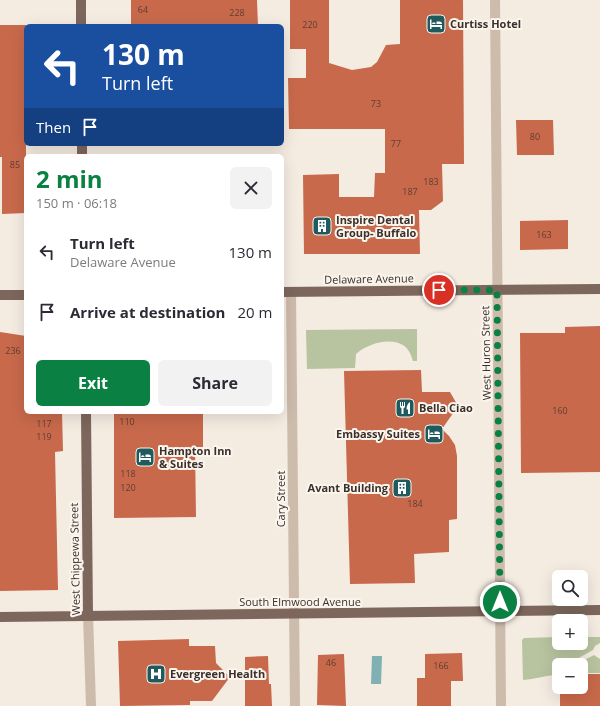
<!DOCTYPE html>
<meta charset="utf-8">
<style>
:root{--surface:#fff;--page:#f2f2f3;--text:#2b2b33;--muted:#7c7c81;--accent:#0b8043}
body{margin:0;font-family:"Open Sans",sans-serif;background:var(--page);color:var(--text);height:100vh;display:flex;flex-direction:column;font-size:15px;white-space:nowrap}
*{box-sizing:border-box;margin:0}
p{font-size:13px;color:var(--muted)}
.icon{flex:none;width:22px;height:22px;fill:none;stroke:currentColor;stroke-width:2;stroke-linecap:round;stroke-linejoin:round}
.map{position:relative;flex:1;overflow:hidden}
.drawer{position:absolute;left:24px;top:154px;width:260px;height:260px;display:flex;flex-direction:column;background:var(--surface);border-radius:6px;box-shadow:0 4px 16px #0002}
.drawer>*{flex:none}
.banner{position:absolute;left:24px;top:24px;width:260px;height:122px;border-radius:6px;box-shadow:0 4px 16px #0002;background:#1a4fa0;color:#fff;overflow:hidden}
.controls{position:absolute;left:552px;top:570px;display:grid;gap:8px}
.controls a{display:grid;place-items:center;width:36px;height:36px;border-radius:6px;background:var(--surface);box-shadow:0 4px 16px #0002;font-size:20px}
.pin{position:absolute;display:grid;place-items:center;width:34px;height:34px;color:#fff;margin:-17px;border:2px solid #fff;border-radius:50%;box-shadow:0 1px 4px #0007}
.me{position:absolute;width:44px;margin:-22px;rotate:0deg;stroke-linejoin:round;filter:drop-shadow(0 0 3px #0008)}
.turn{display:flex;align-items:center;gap:14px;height:84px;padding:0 12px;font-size:18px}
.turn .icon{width:52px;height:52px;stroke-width:2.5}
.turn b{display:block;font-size:28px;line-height:34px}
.then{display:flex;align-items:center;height:38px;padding:0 12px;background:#0003;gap:8px;font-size:15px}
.round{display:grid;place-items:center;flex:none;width:42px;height:42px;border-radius:6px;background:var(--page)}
.head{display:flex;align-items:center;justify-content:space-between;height:68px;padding:0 12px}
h1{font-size:24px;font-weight:700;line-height:30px;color:var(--accent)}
.primary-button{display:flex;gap:8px;margin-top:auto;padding:8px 12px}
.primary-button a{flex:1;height:46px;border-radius:6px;background:var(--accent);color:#fff;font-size:16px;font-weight:700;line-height:46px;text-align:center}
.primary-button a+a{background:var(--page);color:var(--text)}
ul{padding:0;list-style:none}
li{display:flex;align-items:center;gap:12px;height:60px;padding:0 12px}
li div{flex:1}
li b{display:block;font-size:15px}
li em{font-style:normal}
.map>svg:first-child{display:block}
</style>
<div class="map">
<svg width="600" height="706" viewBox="0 0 600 706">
<rect width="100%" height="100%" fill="#f4ebe1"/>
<path fill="#b8c4a0" d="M 417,329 L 417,361 L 413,361 C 411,355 409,349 403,345 C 389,337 367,344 356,354 L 355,368 L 307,369 L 306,330 Z
M 559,637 L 559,643 L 581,643 L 581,637 L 600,637 L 600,643 L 595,646 L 593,650 L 566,665 L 559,665 L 559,672 L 555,675 C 544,676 535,679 523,680 L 522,640 L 524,638 Z
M 594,655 L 600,659 L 600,673 L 581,673 L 581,665 L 575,665 Z"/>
<path fill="#7fb0b2" d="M 372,656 L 382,656 L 381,684 L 371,684 Z"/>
<path fill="#c8694b" d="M 131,0 L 257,0 L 258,26 L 131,26 Z
M 290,0 L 329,0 L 329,63 L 352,70 L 371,67 L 377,62 L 386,45 L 400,44 L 400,0 L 463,0 L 464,164 L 442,164 L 443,201 L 431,210 L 419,210 L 420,254 L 304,254 L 303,175 L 339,174 L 339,197 L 374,197 L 375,173 L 385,173 L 385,129 L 289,129 L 288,78 L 306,78 L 306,49 L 290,49 Z
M 0,25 L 26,25 L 26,213 L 2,214 L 2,157 L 0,157 Z
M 516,120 L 553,120 L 554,155 L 517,155 Z
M 568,220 L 568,249 L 520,250 L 520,221 Z
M 600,326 L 600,472 L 521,473 L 520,333 L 565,333 L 565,327 Z
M 0,332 L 26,336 L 26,412 L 62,412 L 63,451 L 55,452 L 58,590 L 0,591 Z
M 421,370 L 422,392 L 450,392 L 458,406 L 442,429 L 449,436 L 455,445 L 457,456 L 457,519 L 449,520 L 449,552 L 414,554 L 415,583 L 350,584 L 344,371 Z
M 114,412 L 203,412 L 203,447 L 195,447 L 196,517 L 114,518 Z
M 189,639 L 189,646 L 215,646 L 216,663 L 230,677 L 212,701 L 190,701 L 190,705 L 120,706 L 118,641 Z
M 462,653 L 463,681 L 451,681 L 451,706 L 417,706 L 417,678 L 425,678 L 425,654 Z
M 344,654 L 346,706 L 317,705 L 318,655 Z
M 268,656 L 269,684 L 271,684 L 272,706 L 245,706 L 245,657 Z
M 581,674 L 600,674 L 600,706 L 560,706 L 560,687 L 581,687 Z"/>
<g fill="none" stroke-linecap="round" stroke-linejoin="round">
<path stroke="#cdbbac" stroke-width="10" d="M 291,292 L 295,706
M 88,615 L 91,706"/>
<path stroke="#cdbbac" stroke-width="10" d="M 495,0 L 501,706"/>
<path stroke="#7d675c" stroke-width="10" d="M 81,0 L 81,26
M 82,144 L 82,156
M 282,292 L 600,289
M 0,295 L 26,295
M 86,412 L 88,615
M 0,617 L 600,610"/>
</g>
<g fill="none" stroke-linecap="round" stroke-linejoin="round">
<path stroke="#0b8043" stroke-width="7" stroke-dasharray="0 12.6" d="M 439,290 L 497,290 L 500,602"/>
</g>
<defs>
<symbol id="hotel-square" viewBox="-11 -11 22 22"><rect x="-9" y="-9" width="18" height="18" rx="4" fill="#1f5a5e" stroke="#fbf5ee"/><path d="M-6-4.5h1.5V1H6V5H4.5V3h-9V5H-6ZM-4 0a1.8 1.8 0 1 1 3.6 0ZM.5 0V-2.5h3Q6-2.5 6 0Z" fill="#fff"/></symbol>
<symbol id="building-square" viewBox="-11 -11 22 22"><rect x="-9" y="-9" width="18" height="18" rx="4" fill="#1f5a5e" stroke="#fbf5ee"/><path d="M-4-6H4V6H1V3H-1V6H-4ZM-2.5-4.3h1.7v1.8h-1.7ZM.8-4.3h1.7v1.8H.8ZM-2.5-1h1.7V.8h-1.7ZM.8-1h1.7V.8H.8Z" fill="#fff"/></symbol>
<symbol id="restaurant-square" viewBox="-11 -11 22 22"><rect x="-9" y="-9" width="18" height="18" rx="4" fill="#1f5a5e" stroke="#fbf5ee"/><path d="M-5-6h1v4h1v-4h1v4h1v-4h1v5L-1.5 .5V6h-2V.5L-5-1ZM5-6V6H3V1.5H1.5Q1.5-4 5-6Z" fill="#fff"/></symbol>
<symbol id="hospital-square" viewBox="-11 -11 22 22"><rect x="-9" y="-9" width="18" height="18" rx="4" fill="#1f5a5e" stroke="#fbf5ee"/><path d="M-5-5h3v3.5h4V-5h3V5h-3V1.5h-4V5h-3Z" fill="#fff"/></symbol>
</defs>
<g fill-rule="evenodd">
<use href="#hotel-square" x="425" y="13" width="22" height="22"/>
<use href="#building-square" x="311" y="215" width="22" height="22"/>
<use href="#restaurant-square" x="394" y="397" width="22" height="22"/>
<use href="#hotel-square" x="423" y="423" width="22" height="22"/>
<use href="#hotel-square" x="134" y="446" width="22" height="22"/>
<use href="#building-square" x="391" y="477" width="22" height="22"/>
<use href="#hospital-square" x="145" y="663" width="22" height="22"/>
</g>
<g text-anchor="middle" stroke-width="4" stroke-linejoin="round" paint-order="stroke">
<g font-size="9" fill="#5e3e33">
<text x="143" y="13">64</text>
<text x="237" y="16">228</text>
<text x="310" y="28">220</text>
<text x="376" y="107">73</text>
<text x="535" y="140">80</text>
<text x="396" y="147">77</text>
<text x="15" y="168">85</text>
<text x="431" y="185">183</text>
<text x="410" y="195">187</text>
<text x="544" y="238">163</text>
<text x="13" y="354">236</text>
<text x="560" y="414">160</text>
<text x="127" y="425">110</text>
<text x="44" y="427">117</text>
<text x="44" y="440">119</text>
<text x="128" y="477">118</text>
<text x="128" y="491">120</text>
<text x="415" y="507">184</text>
<text x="331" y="666">46</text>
<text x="441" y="669">166</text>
</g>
<g font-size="11" font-weight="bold" fill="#3b302b" stroke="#fbf5ee" text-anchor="start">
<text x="450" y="28">Curtiss Hotel</text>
<text x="336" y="224">Inspire Dental<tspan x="336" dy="13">Group- Buffalo</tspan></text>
<text x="419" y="412">Bella Ciao</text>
<text x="420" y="438" text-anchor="end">Embassy Suites</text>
<text x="159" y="455">Hampton Inn<tspan x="159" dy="13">&amp; Suites</tspan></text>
<text x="388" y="492" text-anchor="end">Avant Building</text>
<text x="170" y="678">Evergreen Health</text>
</g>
<g font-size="11" fill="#3b302b" stroke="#fbf5ee">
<text transform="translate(369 279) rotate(-1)" y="4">Delaware Avenue</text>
<text transform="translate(486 353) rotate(-91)" y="4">West Huron Street</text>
<text transform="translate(281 499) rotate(-90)" y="4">Cary Street</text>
<text transform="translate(75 559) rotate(-91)" y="4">West Chippewa Street</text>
<text x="300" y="606">South Elmwood Avenue</text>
</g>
</g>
</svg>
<div class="controls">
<a><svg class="icon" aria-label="search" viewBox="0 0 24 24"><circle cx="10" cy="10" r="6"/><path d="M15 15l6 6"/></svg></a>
<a>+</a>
<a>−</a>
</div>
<div class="pin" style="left:439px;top:290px;background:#d93025"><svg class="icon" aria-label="arrive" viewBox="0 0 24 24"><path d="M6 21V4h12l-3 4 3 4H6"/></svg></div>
<svg class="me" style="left:500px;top:602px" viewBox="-20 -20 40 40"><circle r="17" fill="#0b8043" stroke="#fff" stroke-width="3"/><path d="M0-11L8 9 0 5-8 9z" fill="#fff"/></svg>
<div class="banner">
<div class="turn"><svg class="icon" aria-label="left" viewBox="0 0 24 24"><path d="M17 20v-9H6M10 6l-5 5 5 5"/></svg><div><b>130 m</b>Turn left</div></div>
<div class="then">Then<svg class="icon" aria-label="arrive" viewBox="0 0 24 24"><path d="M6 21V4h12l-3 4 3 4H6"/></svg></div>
</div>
<section class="drawer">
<div class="head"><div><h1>2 min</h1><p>150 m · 06:18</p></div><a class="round"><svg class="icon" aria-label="close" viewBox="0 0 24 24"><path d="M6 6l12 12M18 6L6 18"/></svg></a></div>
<ul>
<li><svg class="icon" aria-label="left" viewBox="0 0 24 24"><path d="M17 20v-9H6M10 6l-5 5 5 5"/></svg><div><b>Turn left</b><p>Delaware Avenue</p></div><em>130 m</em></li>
<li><svg class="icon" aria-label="arrive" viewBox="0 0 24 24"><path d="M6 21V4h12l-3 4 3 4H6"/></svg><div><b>Arrive at destination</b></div><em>20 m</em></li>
</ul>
<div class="primary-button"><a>Exit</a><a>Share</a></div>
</section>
</div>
